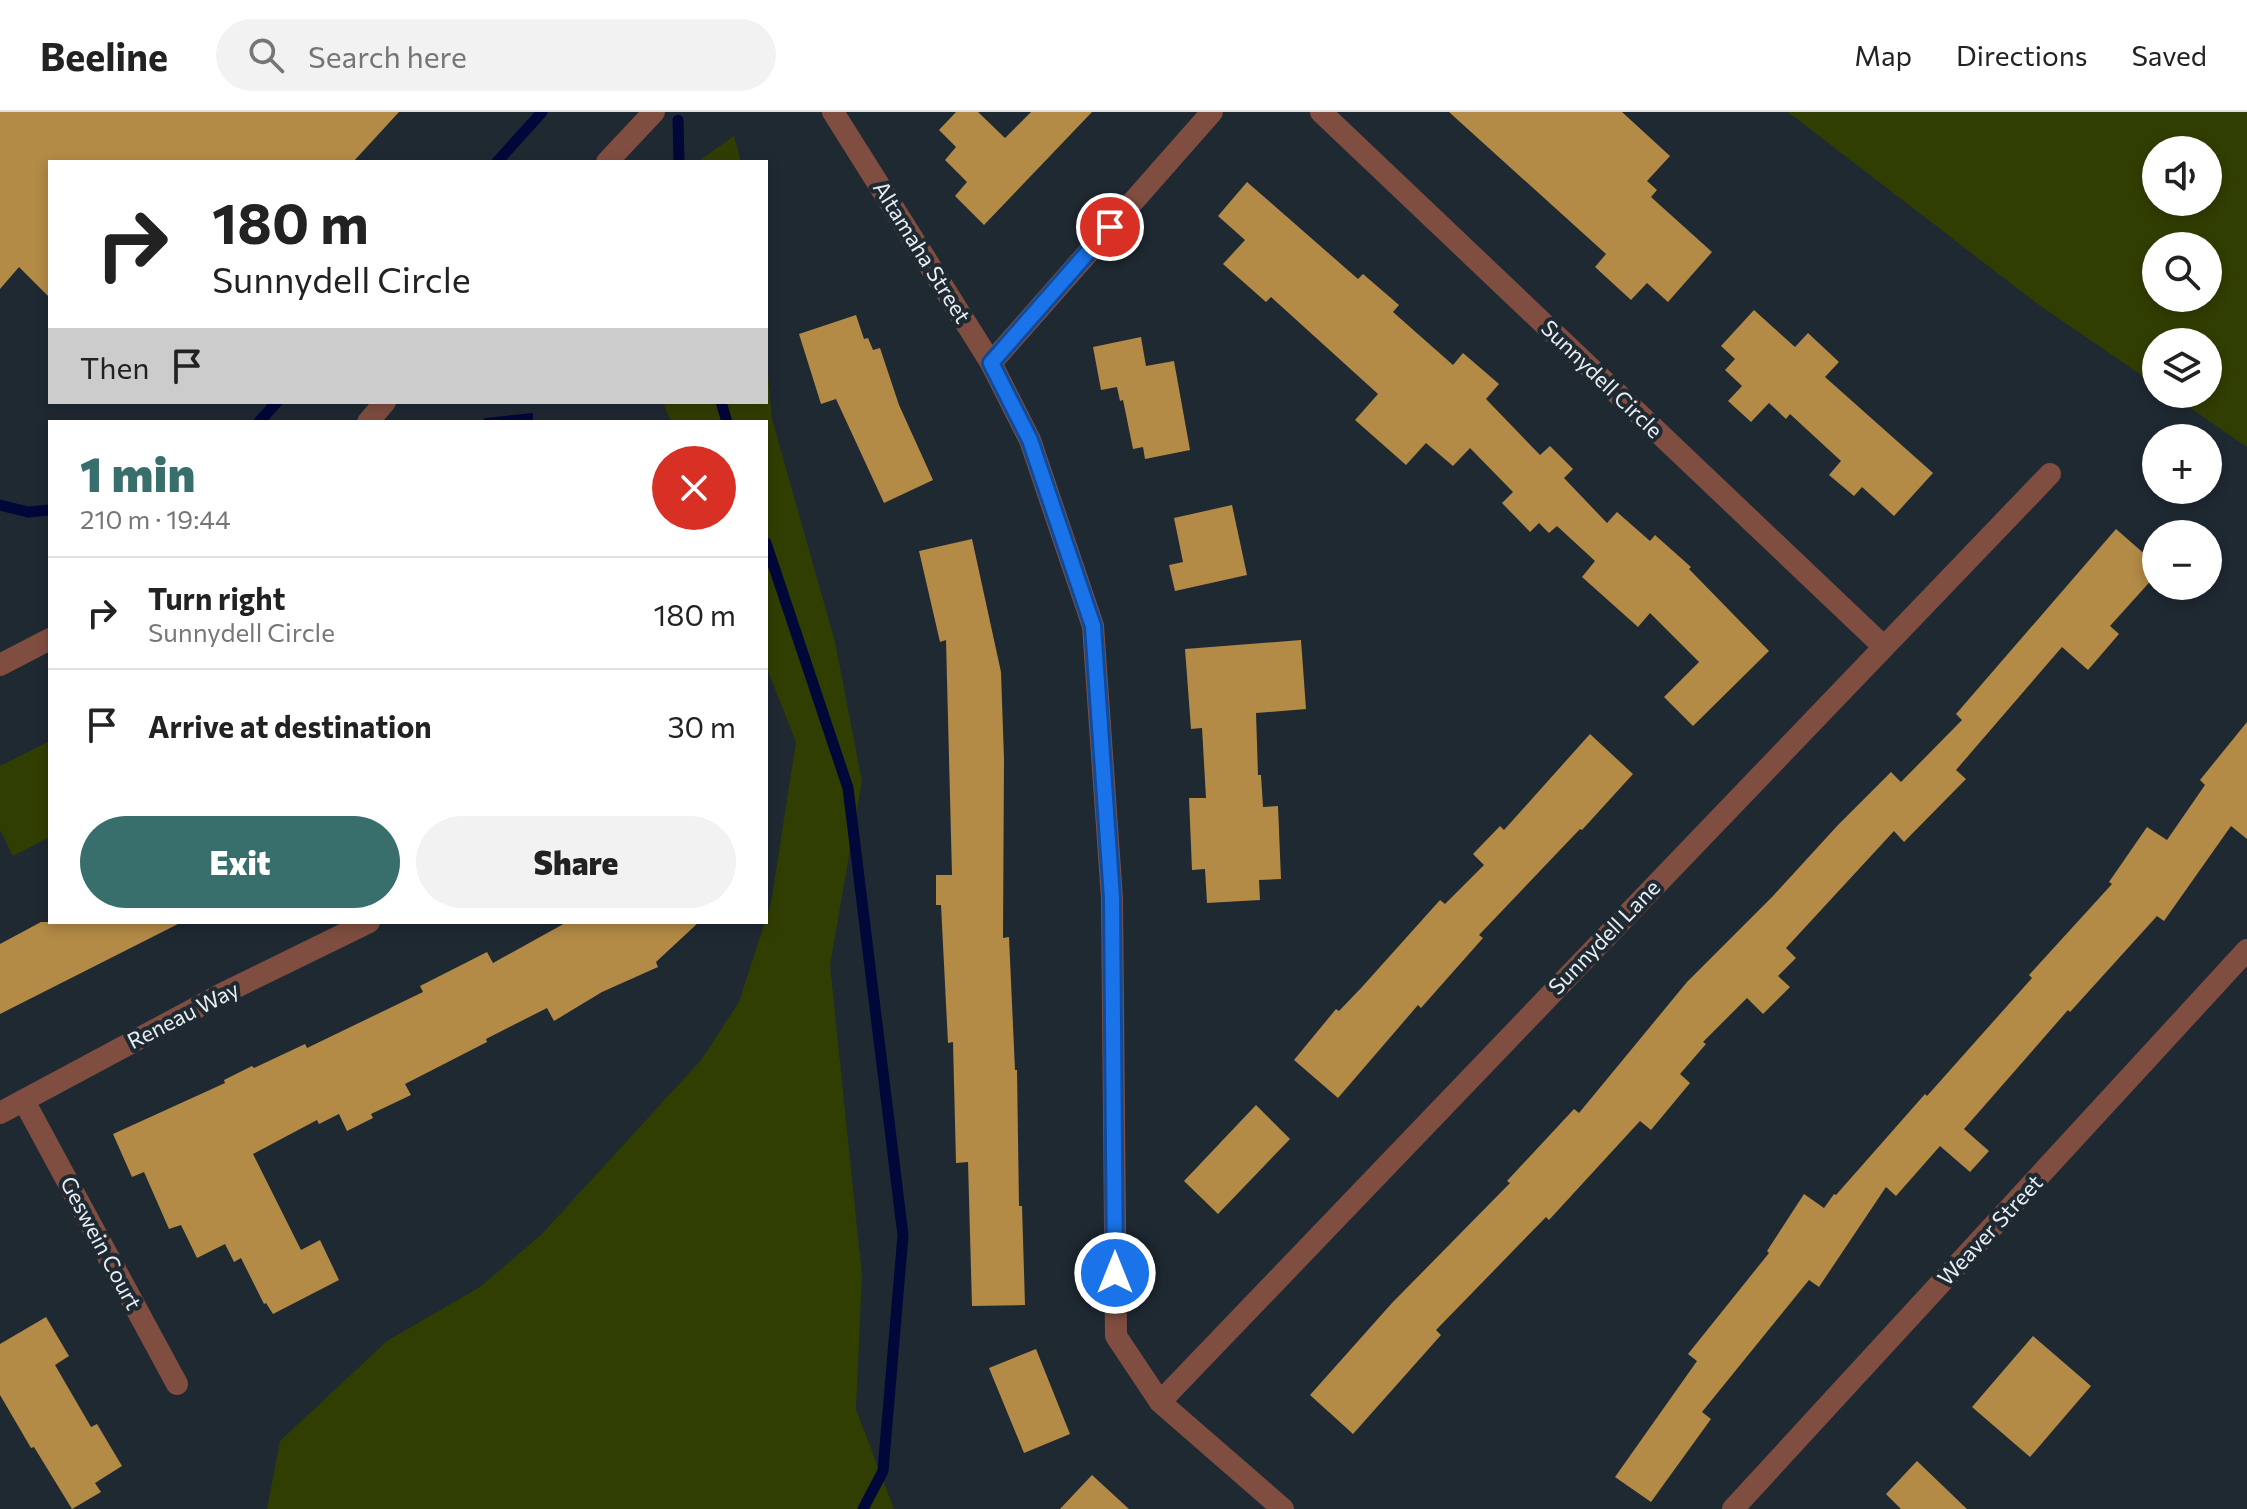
<!DOCTYPE html>
<meta charset="utf-8">
<style>
:root{--surface:#fff;--page:#f2f2f2;--text:#222;--muted:#767676;--line:#e0e0e0;--accent:#386f6c}
body{margin:0;font-family:Commissioner,sans-serif;background:var(--page);color:var(--text);height:100vh;display:flex;flex-direction:column;font-size:30px;white-space:nowrap}
*{box-sizing:border-box;margin:0}
p{font-size:26px;color:var(--muted)}
.icon{flex:none;width:44px;height:44px;fill:none;stroke:currentColor;stroke-width:2;stroke-linecap:round;stroke-linejoin:round}
.map{position:relative;flex:1;overflow:hidden}
.details{position:absolute;left:48px;top:308px;width:720px;height:504px;display:flex;flex-direction:column;background:var(--surface);border-radius:0px;box-shadow:0 4px 12px #0003}
.details>*{flex:none}
.guide{position:absolute;left:48px;top:48px;width:720px;height:244px;border-radius:0px;box-shadow:0 4px 12px #0003;background:#fff;color:var(--text);overflow:hidden}
.buttons{position:absolute;left:2142px;top:24px;display:grid;gap:16px}
.buttons a{display:grid;place-items:center;width:80px;height:80px;border-radius:50%;background:var(--surface);box-shadow:0 4px 12px #0003;font-size:40px}
.pin{position:absolute;display:grid;place-items:center;width:68px;height:68px;color:#fff;margin:-34px;border:4px solid #fff;border-radius:50%;box-shadow:0 2px 8px #0007}
.me{position:absolute;width:88px;margin:-44px;rotate:0deg;stroke-linejoin:round;filter:drop-shadow(0 0 6px #0008)}
.turn{display:flex;align-items:center;gap:28px;height:168px;padding:0 32px;font-size:36px}
.turn .icon{width:104px;height:104px;stroke-width:2.5}
.turn b{display:block;font-size:56px;line-height:68px}
.then{display:flex;align-items:center;height:76px;padding:0 32px;background:#0003;gap:16px;font-size:30px}
.round{display:grid;place-items:center;flex:none;width:84px;height:84px;border-radius:42px;background:var(--page)}
.overview{display:flex;align-items:center;justify-content:space-between;height:136px;padding:0 32px}
h1{font-size:48px;font-weight:800;line-height:60px;color:var(--accent)}
.cta{display:flex;gap:16px;margin-top:auto;padding:16px 32px}
.cta a{flex:1;height:92px;border-radius:48px;background:var(--accent);color:#fff;font-size:32px;font-weight:800;line-height:92px;text-align:center}
.cta a+a{background:var(--page);color:var(--text)}
ul{padding:0;list-style:none}
li{display:flex;align-items:center;gap:24px;height:112px;padding:0 32px;border-top:2px solid var(--line)}
li div{flex:1}
li b{display:block;font-size:30px}
li em{font-style:normal}
header{display:flex;align-items:center;gap:48px;box-sizing:border-box;height:112px;padding:0 40px;background:var(--surface);border-bottom:2px solid var(--line)}
header strong{font-size:38px}
nav{display:flex;gap:44px;margin-inline-start:auto;font-size:28px}
.search{width:560px;height:72px;background:var(--page);display:flex;align-items:center;gap:20px;box-sizing:border-box;padding:0 28px;border-radius:44px;color:var(--muted);font-size:30px}
.map>svg:first-child{display:block}
</style>
<header>
<strong>Beeline</strong>
<div class="search"><svg class="icon" aria-label="search" viewBox="0 0 24 24"><circle cx="10" cy="10" r="6"/><path d="M15 15l6 6"/></svg>Search here</div>
<nav><a>Map</a><a>Directions</a><a>Saved</a></nav>
</header>
<div class="map">
<svg width="2247" height="1397" viewBox="0 0 2247 1397">
<rect width="100%" height="100%" fill="#1f2932"/>
<path fill="#313e02" fill-rule="evenodd" d="M 1788,0 L 2247,0 L 2247,335 L 2170,282 L 2208,282 L 2208,230 L 2156,230 L 2156,273 L 2039,193 ZM 2156,38 L 2208,38 L 2208,90 L 2156,90 ZM 2156,134 L 2208,134 L 2208,186 L 2156,186 Z
M 734,24 L 741,50 L 697,50 Z
M 766,239 L 772,307 L 835,530 L 862,669 L 830,853 L 862,1164 L 856,1297 L 894,1397 L 267,1397 L 280,1329 L 387,1229 L 480,1175 L 541,1123 L 702,947 L 739,890 L 771,791 L 796,630 L 766,554 L 766,310 L 671,310 L 663,290 L 766,290 Z
M 50,629 L 50,725 L 13,744 L 0,718 L 0,654 Z"/>
<path fill="#000739" d="M 533,301 L 533,310 L 482,310 L 485,306 Z"/>
<g fill="none" stroke-linecap="round" stroke-linejoin="round">
<path stroke="#000739" stroke-width="11" d="M 678,8 L 679,50
M 497,50 L 542,0
M 721,290 L 727,310
M 259,310 L 277,290
M 0,393 L 28,400 L 50,398
M 766,431 L 848,676 L 903,1123 L 883,1359 L 863,1397"/>
</g>
<path fill="#b38a46" d="M 0,0 L 399,0 L 353,50 L 50,50 L 50,186 L 19,155 L 0,177 Z
M 956,0 L 978,0 L 1005,26 L 1031,0 L 1092,0 L 984,113 L 955,84 L 967,70 L 945,48 L 956,35 L 939,18 Z
M 1449,0 L 1622,0 L 1670,44 L 1647,69 L 1657,78 L 1651,85 L 1712,140 L 1668,190 L 1647,171 L 1631,188 L 1595,155 L 1606,142 Z
M 1247,70 L 1358,167 L 1363,162 L 1399,193 L 1393,200 L 1453,253 L 1463,241 L 1499,272 L 1486,287 L 1540,343 L 1550,334 L 1573,357 L 1564,366 L 1607,411 L 1617,400 L 1650,429 L 1655,423 L 1691,455 L 1689,457 L 1769,539 L 1693,614 L 1664,585 L 1699,550 L 1650,501 L 1638,515 L 1582,465 L 1595,449 L 1557,414 L 1549,421 L 1539,411 L 1530,420 L 1502,391 L 1513,380 L 1470,336 L 1453,354 L 1426,331 L 1406,353 L 1355,308 L 1378,282 L 1271,185 L 1266,190 L 1223,152 L 1245,128 L 1218,104 Z
M 1754,198 L 1795,235 L 1808,221 L 1839,250 L 1825,265 L 1933,361 L 1894,404 L 1862,375 L 1854,384 L 1829,363 L 1841,349 L 1790,302 L 1786,307 L 1769,291 L 1751,310 L 1728,289 L 1742,274 L 1725,258 L 1735,247 L 1721,234 Z
M 856,203 L 864,227 L 868,226 L 873,238 L 880,236 L 899,293 L 933,368 L 884,391 L 836,287 L 821,292 L 799,222 Z
M 1141,225 L 1146,254 L 1174,249 L 1190,338 L 1145,347 L 1143,335 L 1133,337 L 1123,288 L 1120,289 L 1117,275 L 1101,278 L 1093,235 Z
M 1232,393 L 1247,463 L 1175,479 L 1169,453 L 1183,450 L 1174,406 Z
M 2116,417 L 2156,452 L 2156,463 L 2110,514 L 2119,522 L 2088,558 L 2062,535 L 1956,658 L 1966,667 L 1904,730 L 1894,719 L 1786,836 L 1796,846 L 1778,864 L 1790,875 L 1763,902 L 1747,886 L 1703,930 L 1706,932 L 1680,962 L 1690,971 L 1651,1018 L 1640,1009 L 1549,1108 L 1546,1105 L 1436,1218 L 1441,1223 L 1353,1322 L 1310,1283 L 1392,1191 L 1510,1071 L 1507,1069 L 1574,997 L 1579,1001 L 1687,870 L 1773,784 L 1838,713 L 1891,660 L 1901,670 L 1962,608 L 1956,602 Z
M 972,427 L 1001,560 L 1004,647 L 1003,826 L 1009,825 L 1015,958 L 1017,958 L 1019,1094 L 1022,1094 L 1025,1193 L 972,1194 L 968,1050 L 956,1051 L 953,930 L 948,931 L 941,793 L 936,793 L 936,763 L 952,763 L 946,528 L 940,530 L 919,439 Z
M 1301,528 L 1306,597 L 1256,601 L 1258,663 L 1261,663 L 1263,695 L 1278,694 L 1281,767 L 1259,768 L 1260,788 L 1207,791 L 1205,757 L 1192,758 L 1189,686 L 1206,686 L 1202,616 L 1191,617 L 1185,537 Z
M 2247,610 L 2247,727 L 2231,714 L 2164,809 L 2157,804 L 2070,900 L 2068,898 L 1964,1017 L 1989,1039 L 1970,1060 L 1940,1034 L 1896,1084 L 1886,1075 L 1819,1175 L 1809,1168 L 1702,1300 L 1711,1307 L 1651,1390 L 1615,1365 L 1697,1249 L 1688,1242 L 1769,1141 L 1767,1139 L 1804,1082 L 1824,1096 L 1834,1082 L 1836,1083 L 1925,982 L 1927,984 L 2032,866 L 2029,863 L 2112,772 L 2109,770 L 2147,715 L 2167,728 L 2205,673 L 2200,668 Z
M 1590,622 L 1633,662 L 1582,718 L 1580,717 L 1479,823 L 1483,826 L 1421,896 L 1418,893 L 1338,986 L 1294,948 L 1336,897 L 1339,899 L 1362,875 L 1440,788 L 1445,792 L 1484,753 L 1473,742 L 1500,714 L 1504,718 Z
M 41,810 L 182,810 L 0,902 L 0,832 Z
M 567,810 L 699,810 L 656,850 L 658,855 L 602,880 L 554,909 L 547,896 L 486,927 L 487,930 L 405,972 L 411,983 L 371,1002 L 373,1006 L 347,1019 L 339,1002 L 319,1012 L 317,1008 L 253,1042 L 301,1138 L 320,1128 L 339,1168 L 273,1202 L 266,1191 L 264,1192 L 241,1146 L 234,1150 L 225,1132 L 197,1146 L 181,1113 L 169,1117 L 144,1060 L 132,1065 L 113,1022 L 225,971 L 224,968 L 252,954 L 254,956 L 305,932 L 307,936 L 423,880 L 420,874 L 487,840 L 493,851 Z
M 1256,993 L 1290,1027 L 1218,1102 L 1184,1069 Z
M 46,1205 L 69,1244 L 55,1253 L 91,1315 L 97,1312 L 122,1354 L 95,1371 L 101,1380 L 72,1397 L 34,1335 L 31,1336 L 0,1283 L 0,1232 Z
M 2033,1224 L 2091,1274 L 2030,1345 L 1972,1295 Z
M 1036,1237 L 1070,1322 L 1024,1341 L 989,1256 Z
M 1917,1349 L 1967,1397 L 1901,1397 L 1886,1382 Z
M 1092,1363 L 1129,1397 L 1060,1397 Z"/>
<g fill="none" stroke-linecap="round" stroke-linejoin="round">
<path stroke="#804e41" stroke-width="22" d="M 833,0 L 991,251 L 1030,328 L 1093,514 L 1112,786 L 1116,1224 L 1160,1290 L 1283,1397
M 1321,0 L 1883,534
M 607,50 L 654,0
M 991,251 L 1212,0
M 368,310 L 385,290
M 0,553 L 50,527
M 24,989 L 177,1272
M 0,1001 L 222,882 L 369,810
M 1160,1290 L 2050,362
M 1733,1397 L 2247,838"/>
</g>
<g fill="none" stroke-linecap="round" stroke-linejoin="round">
<defs>
<path id="route" d="M 1110,115 L 991,251 L 1030,328 L 1093,514 L 1112,786 L 1115,1161"/>
</defs>
<use href="#route" stroke="#114b97" stroke-width="20"/>
<use href="#route" stroke="#1a73e8" stroke-width="14"/>
</g>
<g text-anchor="middle" stroke-width="8" stroke-linejoin="round" paint-order="stroke">
<g font-size="22" fill="#e6edf3" stroke="#1f2932">
<text transform="translate(922 140) rotate(58)" y="8">Altamaha Street</text>
<text transform="translate(1602 267) rotate(44)" y="8">Sunnydell Circle</text>
<text transform="translate(1604 825) rotate(-46)" y="8">Sunnydell Lane</text>
<text transform="translate(183 903) rotate(-27)" y="8">Reneau Way</text>
<text transform="translate(1990 1118) rotate(-47)" y="8">Weaver Street</text>
<text transform="translate(101 1131) rotate(62)" y="8">Geswein Court</text>
</g>
</g>
</svg>
<div class="buttons">
<a><svg class="icon" aria-label="sound" viewBox="0 0 24 24"><path d="M4 9h4l5-4v14l-5-4H4zM17 9q2 3 0 6"/></svg></a>
<a><svg class="icon" aria-label="search" viewBox="0 0 24 24"><circle cx="10" cy="10" r="6"/><path d="M15 15l6 6"/></svg></a>
<a><svg class="icon" aria-label="layers" viewBox="0 0 24 24"><path d="M12 4l9 5-9 5-9-5zM3 14l9 5 9-5"/></svg></a>
<a>+</a>
<a>−</a>
</div>
<div class="pin" style="left:1110px;top:115px;background:#d93025"><svg class="icon" aria-label="arrive" viewBox="0 0 24 24"><path d="M6 21V4h12l-3 4 3 4H6"/></svg></div>
<svg class="me" style="left:1115px;top:1161px" viewBox="-20 -20 40 40"><circle r="17" fill="#1a73e8" stroke="#fff" stroke-width="3"/><path d="M0-11L8 9 0 5-8 9z" fill="#fff"/></svg>
<div class="guide">
<div class="turn"><svg class="icon" aria-label="right" viewBox="0 0 24 24"><path d="M7 20v-9h11M14 6l5 5-5 5"/></svg><div><b>180 m</b>Sunnydell Circle</div></div>
<div class="then">Then<svg class="icon" aria-label="arrive" viewBox="0 0 24 24"><path d="M6 21V4h12l-3 4 3 4H6"/></svg></div>
</div>
<section class="details">
<div class="overview"><div><h1>1 min</h1><p>210 m · 19:44</p></div><a class="round" style="background:#d93025;color:#fff"><svg class="icon" aria-label="close" viewBox="0 0 24 24"><path d="M6 6l12 12M18 6L6 18"/></svg></a></div>
<ul>
<li><svg class="icon" aria-label="right" viewBox="0 0 24 24"><path d="M7 20v-9h11M14 6l5 5-5 5"/></svg><div><b>Turn right</b><p>Sunnydell Circle</p></div><em>180 m</em></li>
<li><svg class="icon" aria-label="arrive" viewBox="0 0 24 24"><path d="M6 21V4h12l-3 4 3 4H6"/></svg><div><b>Arrive at destination</b></div><em>30 m</em></li>
</ul>
<div class="cta"><a>Exit</a><a>Share</a></div>
</section>
</div>
